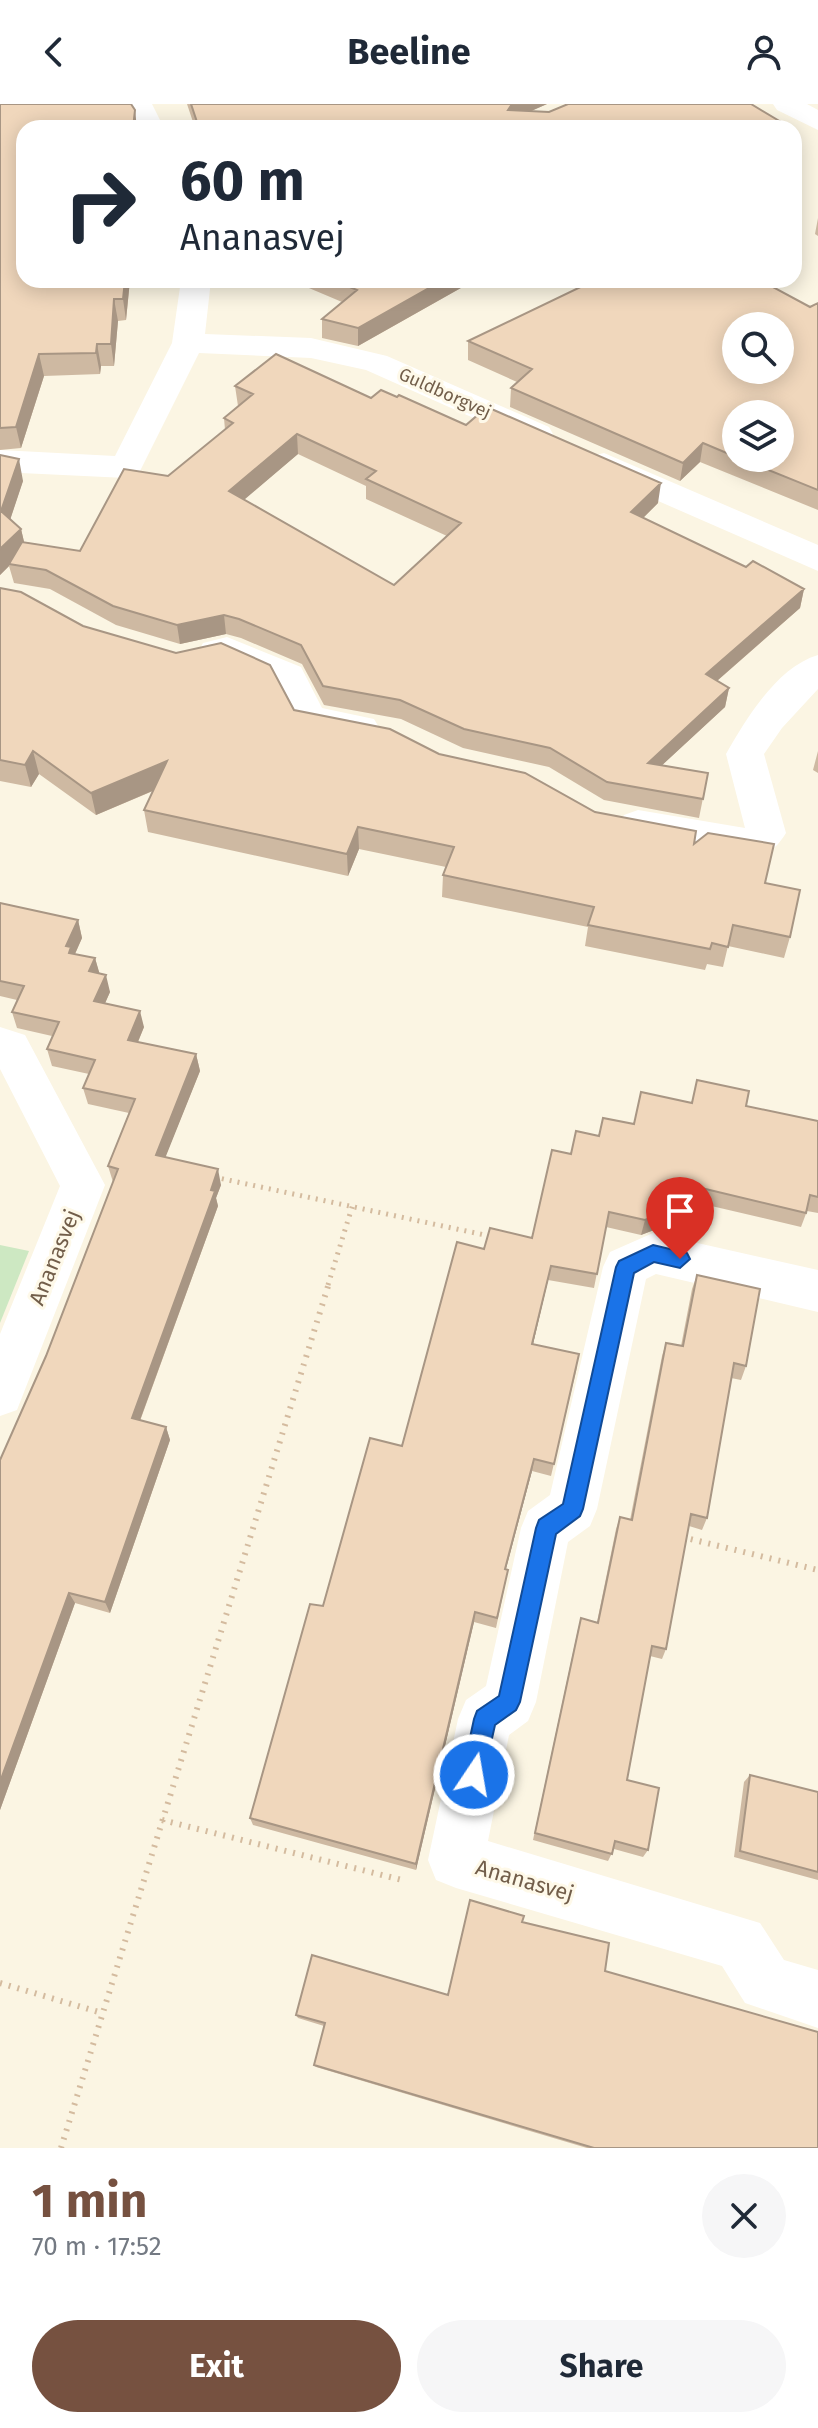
<!DOCTYPE html>
<meta charset="utf-8">
<style>
:root{--surface:#fff;--page:#f6f6f7;--text:#1f2937;--muted:#747a83;--accent:#765140}
body{margin:0;font-family:"Fira Sans",sans-serif;background:var(--page);color:var(--text);height:100vh;display:flex;flex-direction:column;font-size:30px;white-space:nowrap}
*{box-sizing:border-box;margin:0}
p{font-size:26px;color:var(--muted)}
.icon{flex:none;width:44px;height:44px;fill:none;stroke:currentColor;stroke-width:2;stroke-linecap:round;stroke-linejoin:round}
.map{position:relative;height:2044px;overflow:hidden}
.panel{display:flex;flex-direction:column;background:var(--surface);flex:1}
.panel>*{flex:none}
.top-card{position:absolute;left:16px;top:16px;width:786px;height:168px;border-radius:24px;box-shadow:0 4px 20px #0003;background:#fff;color:var(--text);overflow:hidden}
.tools{position:absolute;left:722px;top:208px;display:grid;gap:16px}
.tools a{display:grid;place-items:center;width:72px;height:72px;border-radius:50%;background:var(--surface);box-shadow:0 4px 20px #0003;font-size:40px}
.pin{position:absolute;display:grid;place-items:center;width:68px;height:68px;color:#fff;margin:-82px -34px;border-radius:50% 50% 50% 0;rotate:-45deg;box-shadow:0 0 8px #0007}
.pin .icon{rotate:45deg}
.me{position:absolute;width:88px;margin:-44px;rotate:12deg;stroke-linejoin:round;filter:drop-shadow(0 0 6px #0008)}
.turn{display:flex;align-items:center;gap:28px;height:168px;padding:0 32px;font-size:36px}
.turn .icon{width:104px;height:104px;stroke-width:2.5}
.turn b{display:block;font-size:56px;line-height:68px}
.round{display:grid;place-items:center;flex:none;width:84px;height:84px;border-radius:42px;background:var(--page)}
.overview{display:flex;align-items:center;justify-content:space-between;height:136px;padding:0 32px}
h1{font-size:48px;font-weight:700;line-height:60px;color:var(--accent)}
.cta{display:flex;gap:16px;margin-top:auto;padding:16px 32px}
.cta a{flex:1;height:92px;border-radius:48px;background:var(--accent);color:#fff;font-size:32px;font-weight:700;line-height:92px;text-align:center}
.cta a+a{background:var(--page);color:var(--text)}
header{display:flex;justify-content:space-between;align-items:center;height:104px;padding:0 32px;background:var(--surface);font-size:36px;font-weight:700}
.map>svg:first-child{display:block}
</style>
<header><svg class="icon" aria-label="back" viewBox="0 0 24 24"><path d="M15 5l-7 7 7 7"/></svg>Beeline<svg class="icon" aria-label="person" viewBox="0 0 24 24"><circle cx="12" cy="8" r="4"/><path d="M4 21q1-7 8-7t8 7"/></svg></header>
<div class="map">
<svg width="818" height="2044" viewBox="0 0 818 2044">
<rect width="100%" height="100%" fill="#fbf5e3"/>
<path fill="#cde8c2" d="M 0,1141 L 29,1147 L 0,1219 Z"/>
<g fill="none" stroke-linecap="round" stroke-linejoin="round">
<path stroke="#d4bb9f" stroke-width="5" stroke-dasharray="2 6" stroke-linecap="butt" d="M 214,1073 L 494,1133
M 328,1181 L 353,1100"/>
<path stroke="#d4bb9f" stroke-width="6" stroke-dasharray="2 7" stroke-linecap="butt" d="M 682,1433 L 818,1466
M 162,1716 L 406,1777
M 0,1879 L 102,1909
M 61,2044 L 329,1179"/>
<path fill="#fff" fill-rule="evenodd" d="M 124,0 L 152,0 L 164,24 L 136,24 Z
M 773,0 L 807,0 L 818,6 L 818,26 L 777,6 Z
M 181,176 L 211,176 L 205,230 L 311,234 L 387,252 L 549,323 L 553,330 L 549,337 L 537,340 L 525,337 L 366,266 L 311,254 L 199,249 L 138,371 L 126,374 L 0,368 L 0,346 L 115,352 L 172,239 Z
M 604,349 L 818,441 L 818,467 L 592,368 L 587,360 L 592,352 Z
M 227,533 L 301,563 L 322,604 L 374,615 L 380,625 L 374,635 L 361,639 L 296,625 L 274,581 L 224,559 L 203,557 L 198,548 L 203,539 Z
M 818,551 L 818,585 L 782,624 L 764,650 L 786,729 C 777,744 767,751 751,756 L 624,731 L 618,721 L 624,711 L 638,706 L 745,724 L 726,650 C 746,615 777,563 818,551 Z
M 0,923 L 25,931 L 105,1081 L 17,1306 L 0,1312 L 0,1230 L 60,1082 L 0,965 Z
M 653,1129 L 818,1166 L 818,1208 L 656,1170 L 646,1175 L 597,1405 L 590,1422 L 568,1438 L 536,1598 L 528,1617 L 509,1631 L 488,1737 L 760,1819 L 784,1856 L 818,1866 L 818,1924 L 745,1899 L 722,1862 L 456,1784 L 436,1776 L 428,1756 L 458,1615 L 466,1596 L 486,1582 L 521,1424 L 528,1407 L 550,1391 L 603,1163 L 610,1148 Z"/>
</g>
<path fill="#ceb9a2" fill-rule="evenodd" d="M 0,0 L 24,176 L 130,176 L 126,216 L 118,217 L 114,262 L 101,262 L 100,270 L 44,272 L 21,344 L 0,346 Z
M 187,0 L 547,0 L 531,7 L 791,24 L 195,24 Z
M 818,114 L 818,132 L 815,130 Z
M 290,176 L 475,176 L 358,242 L 322,234 L 322,215 L 342,198 Z
M 818,199 L 818,406 L 700,358 L 680,377 L 510,303 L 511,284 L 517,278 L 468,256 L 468,237 L 810,203 ZM 736,310 L 780,354 L 736,354 Z
M 235,282 L 371,294 L 397,293 L 658,399 L 643,414 L 746,463 L 804,485 L 800,504 L 717,577 L 729,584 L 725,603 L 662,661 L 708,669 L 699,714 L 604,696 L 549,663 L 463,644 L 401,615 L 324,601 L 302,560 L 241,534 L 226,530 L 180,540 L 116,521 L 50,485 L 14,479 L 9,462 L 0,471 L 0,351 L 23,377 L 10,416 L 21,425 L 24,438 L 80,447 L 168,372 L 225,326 L 224,314 L 238,302 ZM 298,350 L 366,382 L 366,395 L 447,432 L 394,481 L 244,395 Z
M 0,484 L 83,522 L 294,606 L 439,650 L 595,708 L 694,740 L 765,779 L 790,833 L 784,854 L 728,842 L 723,863 L 707,860 L 705,866 L 585,842 L 588,823 L 442,793 L 443,771 L 446,763 L 359,745 L 348,772 L 148,728 L 144,706 L 153,687 L 96,711 L 39,670 L 31,683 L 0,677 Z
M 818,647 L 818,669 L 813,666 Z
M 0,799 L 78,816 L 82,834 L 75,850 L 95,854 L 99,869 L 110,888 L 105,899 L 144,923 L 138,938 L 196,950 L 200,967 L 165,1053 L 221,1081 L 216,1094 L 218,1102 L 140,1317 L 166,1323 L 170,1336 L 110,1509 L 75,1499 L 0,1706 L 0,1356 L 46,1252 L 113,1078 L 108,1062 L 129,1009 L 88,1000 L 83,984 L 89,970 L 52,962 L 47,945 L 52,932 L 17,924 L 12,908 L 17,896 L 0,892 Z
M 691,999 L 746,1002 L 818,1017 L 818,1109 L 807,1107 L 801,1123 L 690,1097 L 681,1132 L 654,1126 L 641,1131 L 606,1123 L 594,1184 L 548,1176 L 533,1240 L 577,1263 L 551,1372 L 532,1367 L 506,1465 L 506,1476 L 496,1524 L 474,1518 L 416,1766 L 253,1721 L 250,1714 L 323,1502 L 402,1342 L 484,1145 L 532,1134 L 571,1050 L 599,1032 L 634,1020 Z
M 697,1171 L 746,1262 L 741,1276 L 731,1274 L 707,1414 L 702,1426 L 689,1422 L 666,1545 L 662,1555 L 650,1552 L 627,1676 L 648,1746 L 643,1753 L 614,1745 L 608,1757 L 533,1736 L 578,1525 L 581,1514 L 597,1518 L 616,1425 L 620,1413 L 630,1416 L 662,1252 L 666,1239 L 681,1242 L 692,1185 Z
M 750,1671 L 818,1688 L 818,1776 L 734,1753 L 744,1678 Z
M 522,1818 L 605,1867 L 818,2044 L 587,2044 L 316,1963 L 314,1961 L 324,1922 L 298,1914 L 296,1911 L 448,1891 Z"/>
<path fill="#a89684" d="M 512,0 L 547,0 L 513,15 L 508,6 Z
M 135,6 L 137,24 L 133,24 Z
M 798,28 L 795,47 L 794,47 L 794,30 Z
M 125,176 L 130,176 L 126,216 L 123,195 Z
M 443,176 L 475,176 L 358,242 L 358,224 Z
M 114,195 L 118,217 L 114,262 L 111,240 Z
M 97,240 L 101,262 L 100,270 L 96,249 Z
M 39,250 L 44,272 L 21,344 L 16,323 Z
M 297,330 L 298,350 L 231,407 L 229,387 Z
M 703,339 L 700,358 L 680,377 L 683,359 Z
M 19,355 L 23,377 L 6,428 L 1,407 Z
M 661,379 L 658,399 L 629,428 L 631,408 Z
M 21,425 L 26,446 L 9,460 L 9,462 L 0,471 L 0,445 Z
M 804,485 L 800,504 L 702,590 L 706,570 Z
M 224,511 L 226,530 L 180,540 L 177,521 Z
M 729,584 L 725,603 L 645,677 L 648,659 Z
M 33,647 L 39,670 L 31,683 L 25,661 Z
M 167,657 L 171,679 L 96,711 L 91,689 Z
M 358,723 L 359,745 L 348,772 L 347,750 Z
M 78,816 L 82,834 L 74,852 L 76,861 L 66,842 Z
M 95,854 L 100,871 L 89,867 Z
M 106,871 L 110,888 L 99,913 L 94,897 Z
M 140,907 L 144,923 L 132,952 L 128,936 Z
M 196,950 L 200,967 L 160,1067 L 156,1051 Z
M 218,1065 L 221,1081 L 216,1094 L 218,1102 L 136,1327 L 132,1314 Z
M 657,1111 L 654,1126 L 641,1131 L 645,1116 Z
M 551,1162 L 548,1176 L 530,1253 L 532,1240 Z
M 166,1323 L 170,1336 L 110,1509 L 105,1498 Z
M 534,1355 L 532,1367 L 503,1475 L 505,1465 Z
M 69,1489 L 75,1499 L 0,1706 L 0,1678 Z
M 475,1508 L 474,1518 L 416,1766 L 416,1760 Z"/>
<path fill="#f0d7bc" stroke="#a89684" stroke-width="2" fill-rule="evenodd" d="M 0,0 L 131,0 L 135,6 L 133,24 L 24,24 L 24,176 L 125,176 L 123,195 L 114,195 L 111,240 L 97,240 L 96,249 L 39,250 L 16,323 L 0,324 Z
M 191,0 L 512,0 L 508,6 L 549,8 L 568,0 L 751,0 L 791,24 L 199,24 Z
M 333,176 L 443,176 L 358,224 L 322,215 L 357,186 Z
M 595,176 L 760,176 L 810,203 L 818,199 L 818,386 L 739,354 L 780,354 L 780,310 L 736,310 L 736,353 L 703,339 L 683,359 L 511,284 L 532,265 L 468,237 ZM 736,222 L 780,222 L 780,266 L 736,266 Z
M 276,250 L 371,294 L 381,286 L 397,293 L 399,291 L 466,321 L 487,303 L 661,379 L 631,408 L 746,463 L 753,457 L 804,485 L 706,570 L 729,584 L 648,659 L 708,669 L 703,695 L 607,678 L 550,644 L 464,625 L 400,596 L 323,582 L 301,541 L 239,515 L 224,511 L 177,521 L 113,502 L 46,466 L 9,460 L 22,438 L 80,447 L 124,365 L 168,372 L 233,319 L 224,314 L 253,290 L 235,282 ZM 297,330 L 376,367 L 366,375 L 461,419 L 394,481 L 229,387 Z
M 0,351 L 19,355 L 1,407 L 21,425 L 0,445 Z
M 0,484 L 21,488 L 83,522 L 176,549 L 221,539 L 270,561 L 294,606 L 390,625 L 439,650 L 525,669 L 595,708 L 696,727 L 694,740 L 708,729 L 774,740 L 765,779 L 800,786 L 790,833 L 733,821 L 728,843 L 712,839 L 710,845 L 588,821 L 594,803 L 443,771 L 454,743 L 358,723 L 347,750 L 144,706 L 167,657 L 91,689 L 33,647 L 25,661 L 0,656 Z
M 0,799 L 78,816 L 66,842 L 71,843 L 69,849 L 95,854 L 89,867 L 106,871 L 94,897 L 140,907 L 128,936 L 196,950 L 156,1051 L 218,1065 L 211,1086 L 215,1087 L 132,1314 L 166,1323 L 105,1498 L 69,1489 L 0,1678 L 0,1356 L 46,1252 L 118,1065 L 108,1062 L 135,995 L 83,984 L 95,956 L 47,945 L 59,918 L 12,908 L 24,882 L 0,877 Z
M 697,976 L 749,987 L 746,1002 L 818,1017 L 818,1093 L 810,1091 L 806,1109 L 693,1082 L 685,1118 L 657,1111 L 645,1116 L 609,1108 L 597,1170 L 551,1162 L 532,1240 L 579,1250 L 554,1360 L 534,1355 L 505,1465 L 508,1466 L 497,1514 L 475,1508 L 416,1760 L 250,1714 L 310,1500 L 323,1502 L 370,1334 L 402,1342 L 457,1138 L 484,1145 L 490,1124 L 532,1134 L 552,1046 L 571,1050 L 576,1027 L 599,1032 L 603,1014 L 634,1020 L 641,988 L 692,999 Z
M 697,1171 L 760,1185 L 746,1262 L 734,1259 L 707,1414 L 691,1410 L 666,1545 L 652,1542 L 627,1676 L 659,1684 L 648,1746 L 615,1737 L 612,1750 L 535,1729 L 581,1514 L 598,1519 L 620,1413 L 632,1416 L 666,1239 L 683,1242 Z
M 750,1671 L 818,1688 L 818,1768 L 740,1747 Z
M 470,1796 L 524,1812 L 522,1818 L 609,1839 L 605,1867 L 818,1928 L 818,2044 L 594,2044 L 314,1961 L 325,1919 L 296,1911 L 312,1851 L 448,1891 Z"/>
<path fill="#1a73e8" stroke="#114b97" stroke-width="2" d="M 653,1141 L 687,1149 L 690,1155 L 680,1164 L 654,1158 L 634,1169 L 583,1405 L 580,1412 L 556,1430 L 520,1598 L 516,1606 L 495,1621 L 482,1679 L 474,1682 L 466,1679 L 462,1671 L 474,1615 L 477,1607 L 499,1592 L 536,1424 L 539,1416 L 563,1400 L 616,1163 L 619,1157 Z"/>
<g text-anchor="middle" stroke-width="6" stroke-linejoin="round" paint-order="stroke">
<g font-size="18" fill="#725e4a" stroke="#fef9e9">
<text transform="translate(445 289) rotate(24)" y="6">Guldborgvej</text>
</g>
<g font-size="22" fill="#725e4a" stroke="#fef9e9">
<text transform="translate(54 1153) rotate(-68)" y="8">Ananasvej</text>
<text transform="translate(525 1776) rotate(16)" y="8">Ananasvej</text>
</g>
</g>
</svg>
<div class="tools">
<a><svg class="icon" aria-label="search" viewBox="0 0 24 24"><circle cx="10" cy="10" r="6"/><path d="M15 15l6 6"/></svg></a>
<a><svg class="icon" aria-label="layers" viewBox="0 0 24 24"><path d="M12 4l9 5-9 5-9-5zM3 14l9 5 9-5"/></svg></a>
</div>
<div class="pin" style="left:680px;top:1155px;background:#d93025"><svg class="icon" aria-label="arrive" viewBox="0 0 24 24"><path d="M6 21V4h12l-3 4 3 4H6"/></svg></div>
<svg class="me" style="left:474px;top:1671px" viewBox="-20 -20 40 40"><circle r="17" fill="#1a73e8" stroke="#fff" stroke-width="3"/><path d="M0-11L8 9 0 5-8 9z" fill="#fff"/></svg>
<div class="top-card">
<div class="turn"><svg class="icon" aria-label="right" viewBox="0 0 24 24"><path d="M7 20v-9h11M14 6l5 5-5 5"/></svg><div><b>60 m</b>Ananasvej</div></div>
</div>
</div>
<section class="panel">
<div class="overview"><div><h1>1 min</h1><p>70 m · 17:52</p></div><a class="round"><svg class="icon" aria-label="close" viewBox="0 0 24 24"><path d="M6 6l12 12M18 6L6 18"/></svg></a></div>
<div class="cta"><a>Exit</a><a>Share</a></div>
</section>
